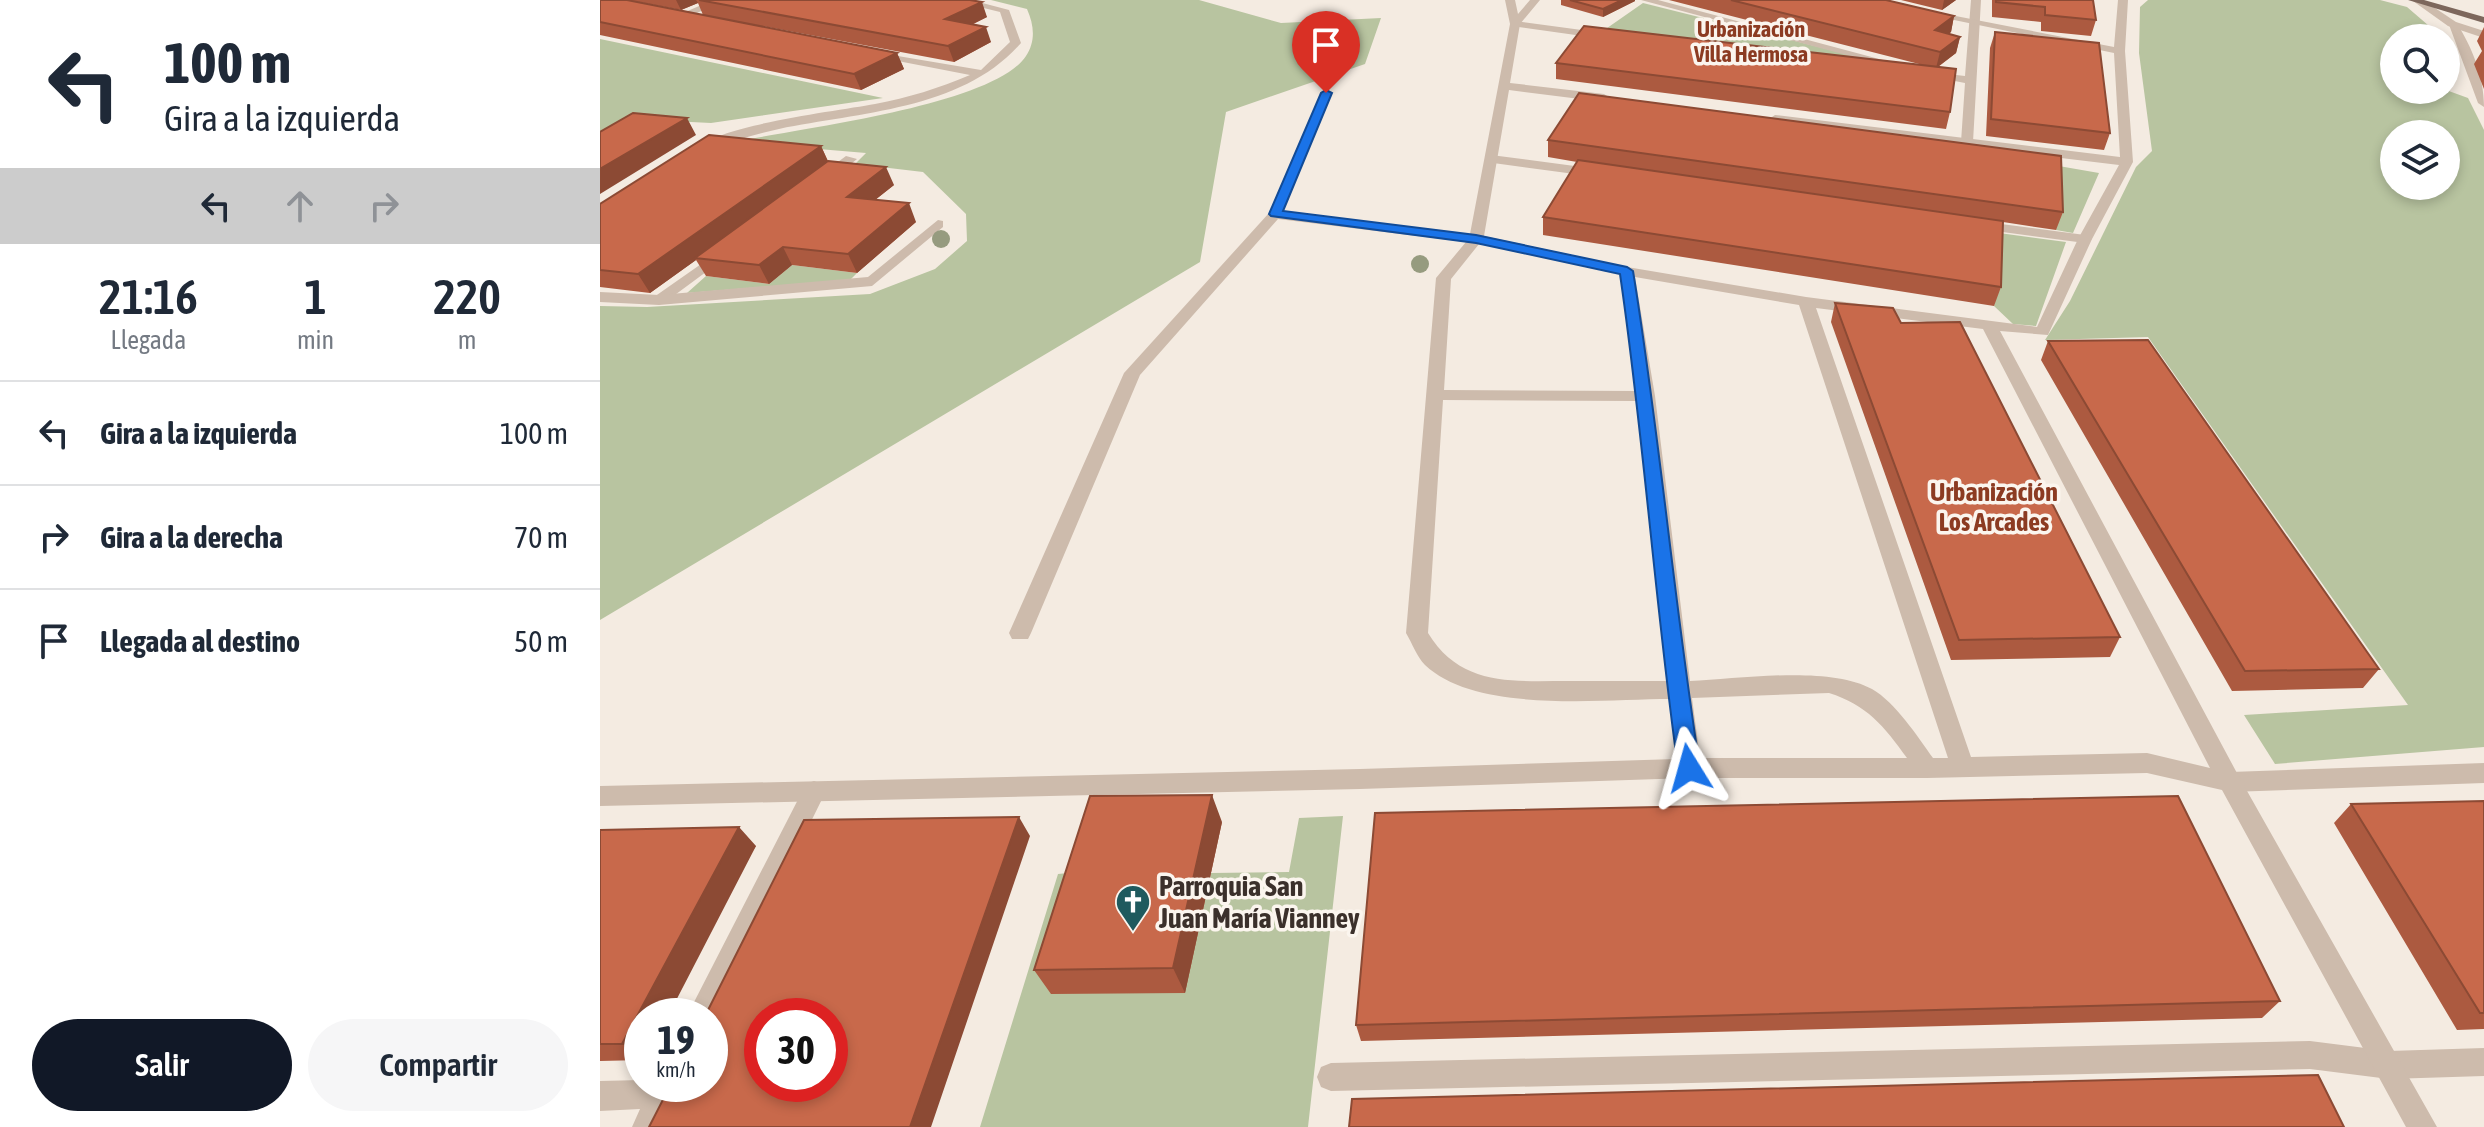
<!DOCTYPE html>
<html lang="es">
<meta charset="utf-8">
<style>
:root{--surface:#fff;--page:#f6f6f7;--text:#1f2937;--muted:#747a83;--line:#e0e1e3;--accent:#111827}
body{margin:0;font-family:"Asap Condensed",sans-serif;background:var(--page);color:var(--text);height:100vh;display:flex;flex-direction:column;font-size:30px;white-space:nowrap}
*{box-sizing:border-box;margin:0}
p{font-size:26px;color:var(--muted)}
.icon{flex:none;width:44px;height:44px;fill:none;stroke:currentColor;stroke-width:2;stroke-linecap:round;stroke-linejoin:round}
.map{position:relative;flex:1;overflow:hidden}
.sheet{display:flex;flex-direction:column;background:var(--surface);width:600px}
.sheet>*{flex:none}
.top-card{background:#fff;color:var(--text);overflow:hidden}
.controls{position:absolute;left:1780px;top:24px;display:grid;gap:16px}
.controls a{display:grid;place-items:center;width:80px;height:80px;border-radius:50%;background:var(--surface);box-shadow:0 4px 12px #0003;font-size:40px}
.speed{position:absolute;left:24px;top:998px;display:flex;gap:16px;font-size:40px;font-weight:700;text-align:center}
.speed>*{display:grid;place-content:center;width:104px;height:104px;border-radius:50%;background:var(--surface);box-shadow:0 4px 12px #0003;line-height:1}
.speed small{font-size:20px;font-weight:400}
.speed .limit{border:12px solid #d22;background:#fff;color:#111}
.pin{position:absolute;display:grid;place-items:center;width:68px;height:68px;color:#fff;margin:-82px -34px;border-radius:50% 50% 50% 0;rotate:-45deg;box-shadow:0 0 8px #0007}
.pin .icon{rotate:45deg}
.me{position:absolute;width:88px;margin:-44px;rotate:352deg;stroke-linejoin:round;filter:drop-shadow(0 0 6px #0008)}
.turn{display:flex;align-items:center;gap:28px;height:168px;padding:0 32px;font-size:36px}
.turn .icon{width:104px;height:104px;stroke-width:2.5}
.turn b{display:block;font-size:56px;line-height:68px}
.lanes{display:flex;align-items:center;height:76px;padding:0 32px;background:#0003;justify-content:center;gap:40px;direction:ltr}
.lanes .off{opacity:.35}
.eta{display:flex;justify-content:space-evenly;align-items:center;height:136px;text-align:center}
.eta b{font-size:48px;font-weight:600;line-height:56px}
.action{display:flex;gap:16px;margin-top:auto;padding:16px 32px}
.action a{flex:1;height:92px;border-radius:48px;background:var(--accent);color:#fff;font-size:32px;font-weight:600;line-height:92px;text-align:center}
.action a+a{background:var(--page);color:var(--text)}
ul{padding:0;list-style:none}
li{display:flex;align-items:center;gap:24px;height:104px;padding:0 32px;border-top:2px solid var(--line)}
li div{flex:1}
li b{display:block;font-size:30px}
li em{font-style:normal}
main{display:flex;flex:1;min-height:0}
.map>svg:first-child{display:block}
</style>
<main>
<section class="sheet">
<div class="top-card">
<div class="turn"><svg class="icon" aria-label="left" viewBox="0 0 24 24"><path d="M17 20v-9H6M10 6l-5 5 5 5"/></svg><div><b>100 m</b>Gira a la izquierda</div></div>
<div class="lanes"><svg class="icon" aria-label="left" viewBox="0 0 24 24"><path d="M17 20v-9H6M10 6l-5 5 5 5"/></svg><svg class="icon off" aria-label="ahead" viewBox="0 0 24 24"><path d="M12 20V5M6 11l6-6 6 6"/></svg><svg class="icon off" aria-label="right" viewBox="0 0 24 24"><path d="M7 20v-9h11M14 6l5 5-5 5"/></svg></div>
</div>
<div class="eta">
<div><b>21:16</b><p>Llegada</p></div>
<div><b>1</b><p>min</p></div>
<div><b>220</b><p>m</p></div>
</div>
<ul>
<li><svg class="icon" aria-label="left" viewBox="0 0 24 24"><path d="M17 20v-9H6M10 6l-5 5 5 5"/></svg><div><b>Gira a la izquierda</b></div><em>100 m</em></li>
<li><svg class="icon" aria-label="right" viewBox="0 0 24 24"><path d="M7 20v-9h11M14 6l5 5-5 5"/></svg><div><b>Gira a la derecha</b></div><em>70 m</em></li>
<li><svg class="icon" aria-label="arrive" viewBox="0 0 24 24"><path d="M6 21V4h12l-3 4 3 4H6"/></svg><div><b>Llegada al destino</b></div><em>50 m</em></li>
</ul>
<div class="action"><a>Salir</a><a>Compartir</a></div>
</section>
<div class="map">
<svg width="1884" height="1127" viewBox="0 0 1884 1127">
<rect width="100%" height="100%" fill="#f4ebe1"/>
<path fill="#b8c4a0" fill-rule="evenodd" d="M 391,0 L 599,0 L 681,23 L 781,18 L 765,64 L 626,112 L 600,262 L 0,620 L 0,306 L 47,307 L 270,294 L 335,269 L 367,241 L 366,214 L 323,172 L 255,164 L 266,153 L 134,142 C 195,129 393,106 426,56 C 436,41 434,25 427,9 Z
M 1548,0 L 1780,0 L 1807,7 L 1843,38 L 1794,38 L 1794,90 L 1846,90 L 1868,98 L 1884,130 L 1884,747 L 1675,764 L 1644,715 L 1808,705 L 1548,337 L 1445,340 L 1470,301 L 1536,167 L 1552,151 L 1539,53 L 1540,7 ZM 1794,134 L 1846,134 L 1846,186 L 1794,186 Z
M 1043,3 L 1283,63 L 1000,33 Z
M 0,39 L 283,98 L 111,123 L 51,120 L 0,150 Z
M 1453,165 L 1499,173 L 1473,233 L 1456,230 Z
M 1399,233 L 1466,242 L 1436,326 L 1413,324 L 1394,306 Z
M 192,265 L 257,273 L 250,280 L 87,293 L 106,276 L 169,284 Z
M 743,816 L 708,1127 L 380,1127 L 458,874 L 488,871 L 584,993 L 611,873 L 689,872 L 699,818 Z"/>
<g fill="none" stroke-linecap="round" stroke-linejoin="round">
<path fill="#cdbbac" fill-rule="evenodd" d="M 1041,0 L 1058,0 L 1309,67 L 1299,69 Z
M 1371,0 L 1381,0 L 1373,142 L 1367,146 L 1361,142 L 1365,83 L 1324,75 L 1330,72 L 1365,76 Z
M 915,21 L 1004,33 L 1009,36 L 1004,39 L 911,26 L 911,22 Z
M 1848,22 L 1856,22 C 1872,47 1884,76 1884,107 L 1878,103 Z
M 891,155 L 997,169 L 1004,173 L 997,177 L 886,162 L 885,159 Z
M 246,156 L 257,159 L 229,182 L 219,182 L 219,176 Z
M 1378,221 L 1485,235 L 1492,239 L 1485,243 L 1373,228 L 1371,225 Z
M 124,248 L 131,252 L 129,255 L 64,303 L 54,303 L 54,297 Z
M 1884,763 L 1884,783 L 1630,792 L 1622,789 L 1618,782 L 1622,775 L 1630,772 Z
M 214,781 L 222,784 L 226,791 L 110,1027 L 110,1016 L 88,1016 L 92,1006 L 206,784 Z
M 1710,1041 L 1789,1051 L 1884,1048 L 1884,1076 L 1789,1079 L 1710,1069 L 731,1091 L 721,1087 L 717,1077 L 721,1067 L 731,1063 Z
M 42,1080 L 42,1084 L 83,1084 L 63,1127 L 32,1127 L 40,1109 L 0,1111 L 0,1081 Z"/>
<path fill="#cdbbac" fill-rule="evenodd" d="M 113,0 L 127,0 L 85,18 L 76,16 Z
M 351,0 L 371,0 L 409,10 L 421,43 C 363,110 261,112 179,129 C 155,134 132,142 108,149 L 102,145 C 129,124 237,111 275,104 C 308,98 339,88 370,75 L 272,56 L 266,53 L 268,51 L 381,70 L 410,42 L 400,12 Z
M 905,0 L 915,0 L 918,14 L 930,0 L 940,0 L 920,24 L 910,83 L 1004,94 L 1010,98 L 1004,102 L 909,90 L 884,236 L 1027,267 L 1206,297 L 1437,327 L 1478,239 L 1519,165 L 1175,123 L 1169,119 L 1175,115 L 1520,157 L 1514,53 L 1325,14 L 1330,11 L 1514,47 L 1518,0 L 1528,0 L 1525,51 L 1533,162 L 1492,239 L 1448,335 L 1400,331 L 1638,775 L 1837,1127 L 1806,1127 L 1622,790 L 1547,773 L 1327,778 L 1089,778 L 760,789 L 0,806 L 0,786 L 760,769 L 1076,759 L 1070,699 C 1002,699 877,714 825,665 C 817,657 812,643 806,633 L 836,278 L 866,242 L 678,219 L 540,375 L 431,633 L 428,639 L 412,639 L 409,633 L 524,373 L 669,213 L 722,91 L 732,93 L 683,211 L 870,234 L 910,24 ZM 879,244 L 1020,274 L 1037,391 L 844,390 L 851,279 ZM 1035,277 L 1199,305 L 1348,758 L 1333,758 C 1318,737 1295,702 1272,689 C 1229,665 1140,679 1090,681 L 1055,396 ZM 1216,308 L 1383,329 L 1610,768 L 1547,753 L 1371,757 ZM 843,400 L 1038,401 L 1068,681 C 1035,681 1002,681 969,681 C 913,681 861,687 828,633 ZM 1229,693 C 1267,705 1284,726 1307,758 L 1100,758 L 1092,698 Z
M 1823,0 L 1856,22 L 1884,31 L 1884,38 L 1848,26 L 1813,1 Z
M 338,220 L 343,221 L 343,227 L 272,286 L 59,305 L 0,302 L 0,292 L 59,295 L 268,277 Z"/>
<path fill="#7d675c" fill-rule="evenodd" d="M 1808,0 L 1824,0 L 1884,17 L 1884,23 Z"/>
</g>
<g fill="#969b7f">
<circle cx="341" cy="239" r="9"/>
<circle cx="820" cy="264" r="9"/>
</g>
<path fill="#ac5a40" d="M 0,0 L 297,53 L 304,69 L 261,90 L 0,35 Z
M 28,0 L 370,0 L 387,17 L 373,24 L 391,42 L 354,62 L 103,15 L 98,3 L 81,10 Z
M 961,0 L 1035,0 L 1035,1 L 1003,17 L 961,5 Z
M 1069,0 L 1286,0 L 1354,16 L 1351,32 L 1348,34 L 1360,37 L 1356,53 L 1338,67 L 1350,112 L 1346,129 L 956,79 L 956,63 L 1323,65 Z
M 1301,0 L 1356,0 L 1342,10 Z
M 1392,0 L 1493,0 L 1496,20 L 1491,36 L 1441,31 L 1441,22 L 1392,17 Z
M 1884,27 L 1884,89 L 1874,64 L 1882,51 L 1877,41 Z
M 1395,32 L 1510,133 L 1504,150 L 1386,136 L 1390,48 Z
M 948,140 L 1463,212 L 1456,230 L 1403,222 L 1401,287 L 1394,306 L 943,235 L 943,217 L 977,162 L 948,157 Z
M 221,146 L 228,161 L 294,185 L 275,200 L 316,222 L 257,273 L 192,265 L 169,284 L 106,276 L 96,260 L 50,293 L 0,287 L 0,204 Z
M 1235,303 L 1301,323 L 1520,637 L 1510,657 L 1351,660 L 1231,322 Z
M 1448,341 L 1779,669 L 1763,688 L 1632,691 L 1441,360 Z
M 1884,801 L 1884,1029 L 1857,1030 L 1734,823 L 1751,804 Z
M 622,822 L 585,993 L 451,994 L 434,970 Z
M 0,830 L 156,846 L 42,1016 L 42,1060 L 0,1061 Z
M 1680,1001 L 1662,1018 L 761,1041 L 756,1025 Z"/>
<path fill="#8c4a34" d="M 76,0 L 96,0 L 98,3 L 81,10 Z
M 1022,0 L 1035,0 L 1035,1 L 1003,17 L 1003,9 Z
M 1344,0 L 1356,0 L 1342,10 Z
M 382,2 L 387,17 L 351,35 L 345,19 Z
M 1354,16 L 1351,32 L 1332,46 L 1335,30 Z
M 386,27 L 391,42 L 354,62 L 348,46 Z
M 1360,37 L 1356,53 L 1336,68 L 1340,52 Z
M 297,53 L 304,69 L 261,90 L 254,74 Z
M 87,118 L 96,135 L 0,194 L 0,169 Z
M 221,146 L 229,164 L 95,258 L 96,260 L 50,293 L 38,274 Z
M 286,167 L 294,185 L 256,215 L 247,197 Z
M 309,203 L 316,222 L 257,273 L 248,254 Z
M 183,247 L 192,265 L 169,284 L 159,265 Z
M 612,795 L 622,822 L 585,993 L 573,968 Z
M 419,817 L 430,836 L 331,1127 L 310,1127 Z
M 139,827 L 156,846 L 68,1016 L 42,1016 L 42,1058 L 22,1044 Z"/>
<path fill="#c8694b" stroke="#8c4a34" stroke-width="2" fill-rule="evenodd" d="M 0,0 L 27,0 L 297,53 L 254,74 L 0,22 Z
M 99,0 L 370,0 L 382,2 L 345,19 L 386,27 L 348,46 Z
M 970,0 L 1022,0 L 1003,9 Z
M 1131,0 L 1286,0 L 1354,16 L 1335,30 L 1360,37 L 1340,52 Z
M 1396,0 L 1493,0 L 1496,20 L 1445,15 L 1445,7 L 1396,2 Z
M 984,26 L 1356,69 L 1350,112 L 956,63 Z
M 1395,32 L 1499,43 L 1510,133 L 1391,119 Z
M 979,93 L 1461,156 L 1463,212 L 948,140 Z
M 33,113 L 87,118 L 0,169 L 0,132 Z
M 109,135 L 221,146 L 38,274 L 0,270 L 0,204 Z
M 978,160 L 1403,221 L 1401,287 L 943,217 Z
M 228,161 L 286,167 L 247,197 L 309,203 L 248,254 L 183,247 L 159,265 L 95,258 Z
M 1235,303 L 1293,308 L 1301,323 L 1360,322 L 1520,637 L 1359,640 Z
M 1548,340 L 1779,669 L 1645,671 L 1448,341 Z
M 612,795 L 573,968 L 434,970 L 490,796 Z
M 1578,796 L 1680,1001 L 756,1025 L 775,813 Z
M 1884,801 L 1884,1013 L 1880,1013 L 1751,804 Z
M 419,817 L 310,1127 L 49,1127 L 71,1084 L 110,1084 L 110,1016 L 105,1016 L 204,820 ZM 162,1016 L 230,1016 L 230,1084 L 162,1084 Z
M 139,827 L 22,1044 L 0,1044 L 0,830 Z
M 1718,1075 L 1744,1127 L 749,1127 L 752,1099 Z"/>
<path fill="#1a73e8" stroke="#114b97" stroke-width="2" d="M 726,90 L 732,93 L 683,211 L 876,235 L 1027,267 L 1033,271 C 1060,436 1074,603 1100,768 L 1097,774 L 1089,777 L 1081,774 L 1078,768 C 1055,604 1044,438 1020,274 L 876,243 L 671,216 L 669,214 L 721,93 Z"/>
<defs>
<symbol id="church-pin" viewBox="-11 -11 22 30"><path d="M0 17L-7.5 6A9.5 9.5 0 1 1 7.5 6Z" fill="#1f5a5e" stroke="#fbf5ee"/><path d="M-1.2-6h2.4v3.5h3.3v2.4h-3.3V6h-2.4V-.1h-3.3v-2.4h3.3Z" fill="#fff"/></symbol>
</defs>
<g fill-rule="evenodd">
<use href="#church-pin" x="513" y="882" width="40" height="54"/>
</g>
<g text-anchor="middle" stroke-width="7" stroke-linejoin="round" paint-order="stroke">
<g font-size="22" font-weight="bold" fill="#8c3b22" stroke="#fbf5ee">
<text x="1151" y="37">Urbanización<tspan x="1151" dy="25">Villa Hermosa</tspan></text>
</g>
<g font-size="26" font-weight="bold" fill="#8c3b22" stroke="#fbf5ee">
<text x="1394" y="501">Urbanización<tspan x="1394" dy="30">Los Arcades</tspan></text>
</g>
<g font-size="28" font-weight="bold" fill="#3b302b" stroke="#fbf5ee" text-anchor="start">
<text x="559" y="896">Parroquia San<tspan x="559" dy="32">Juan María Vianney</tspan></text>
</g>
</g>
</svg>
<div class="controls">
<a><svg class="icon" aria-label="search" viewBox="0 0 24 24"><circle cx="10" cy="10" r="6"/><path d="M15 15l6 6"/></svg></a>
<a><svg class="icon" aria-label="layers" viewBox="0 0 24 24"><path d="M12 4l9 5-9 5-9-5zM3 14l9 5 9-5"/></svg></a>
</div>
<div class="speed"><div>19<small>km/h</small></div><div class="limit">30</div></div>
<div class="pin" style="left:726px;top:93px;background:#d93025"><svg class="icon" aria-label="arrive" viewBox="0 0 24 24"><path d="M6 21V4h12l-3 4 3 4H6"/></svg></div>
<svg class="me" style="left:1089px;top:768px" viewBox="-20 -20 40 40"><path d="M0-17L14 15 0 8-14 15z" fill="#1a73e8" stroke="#fff" stroke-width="4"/></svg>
</div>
</main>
